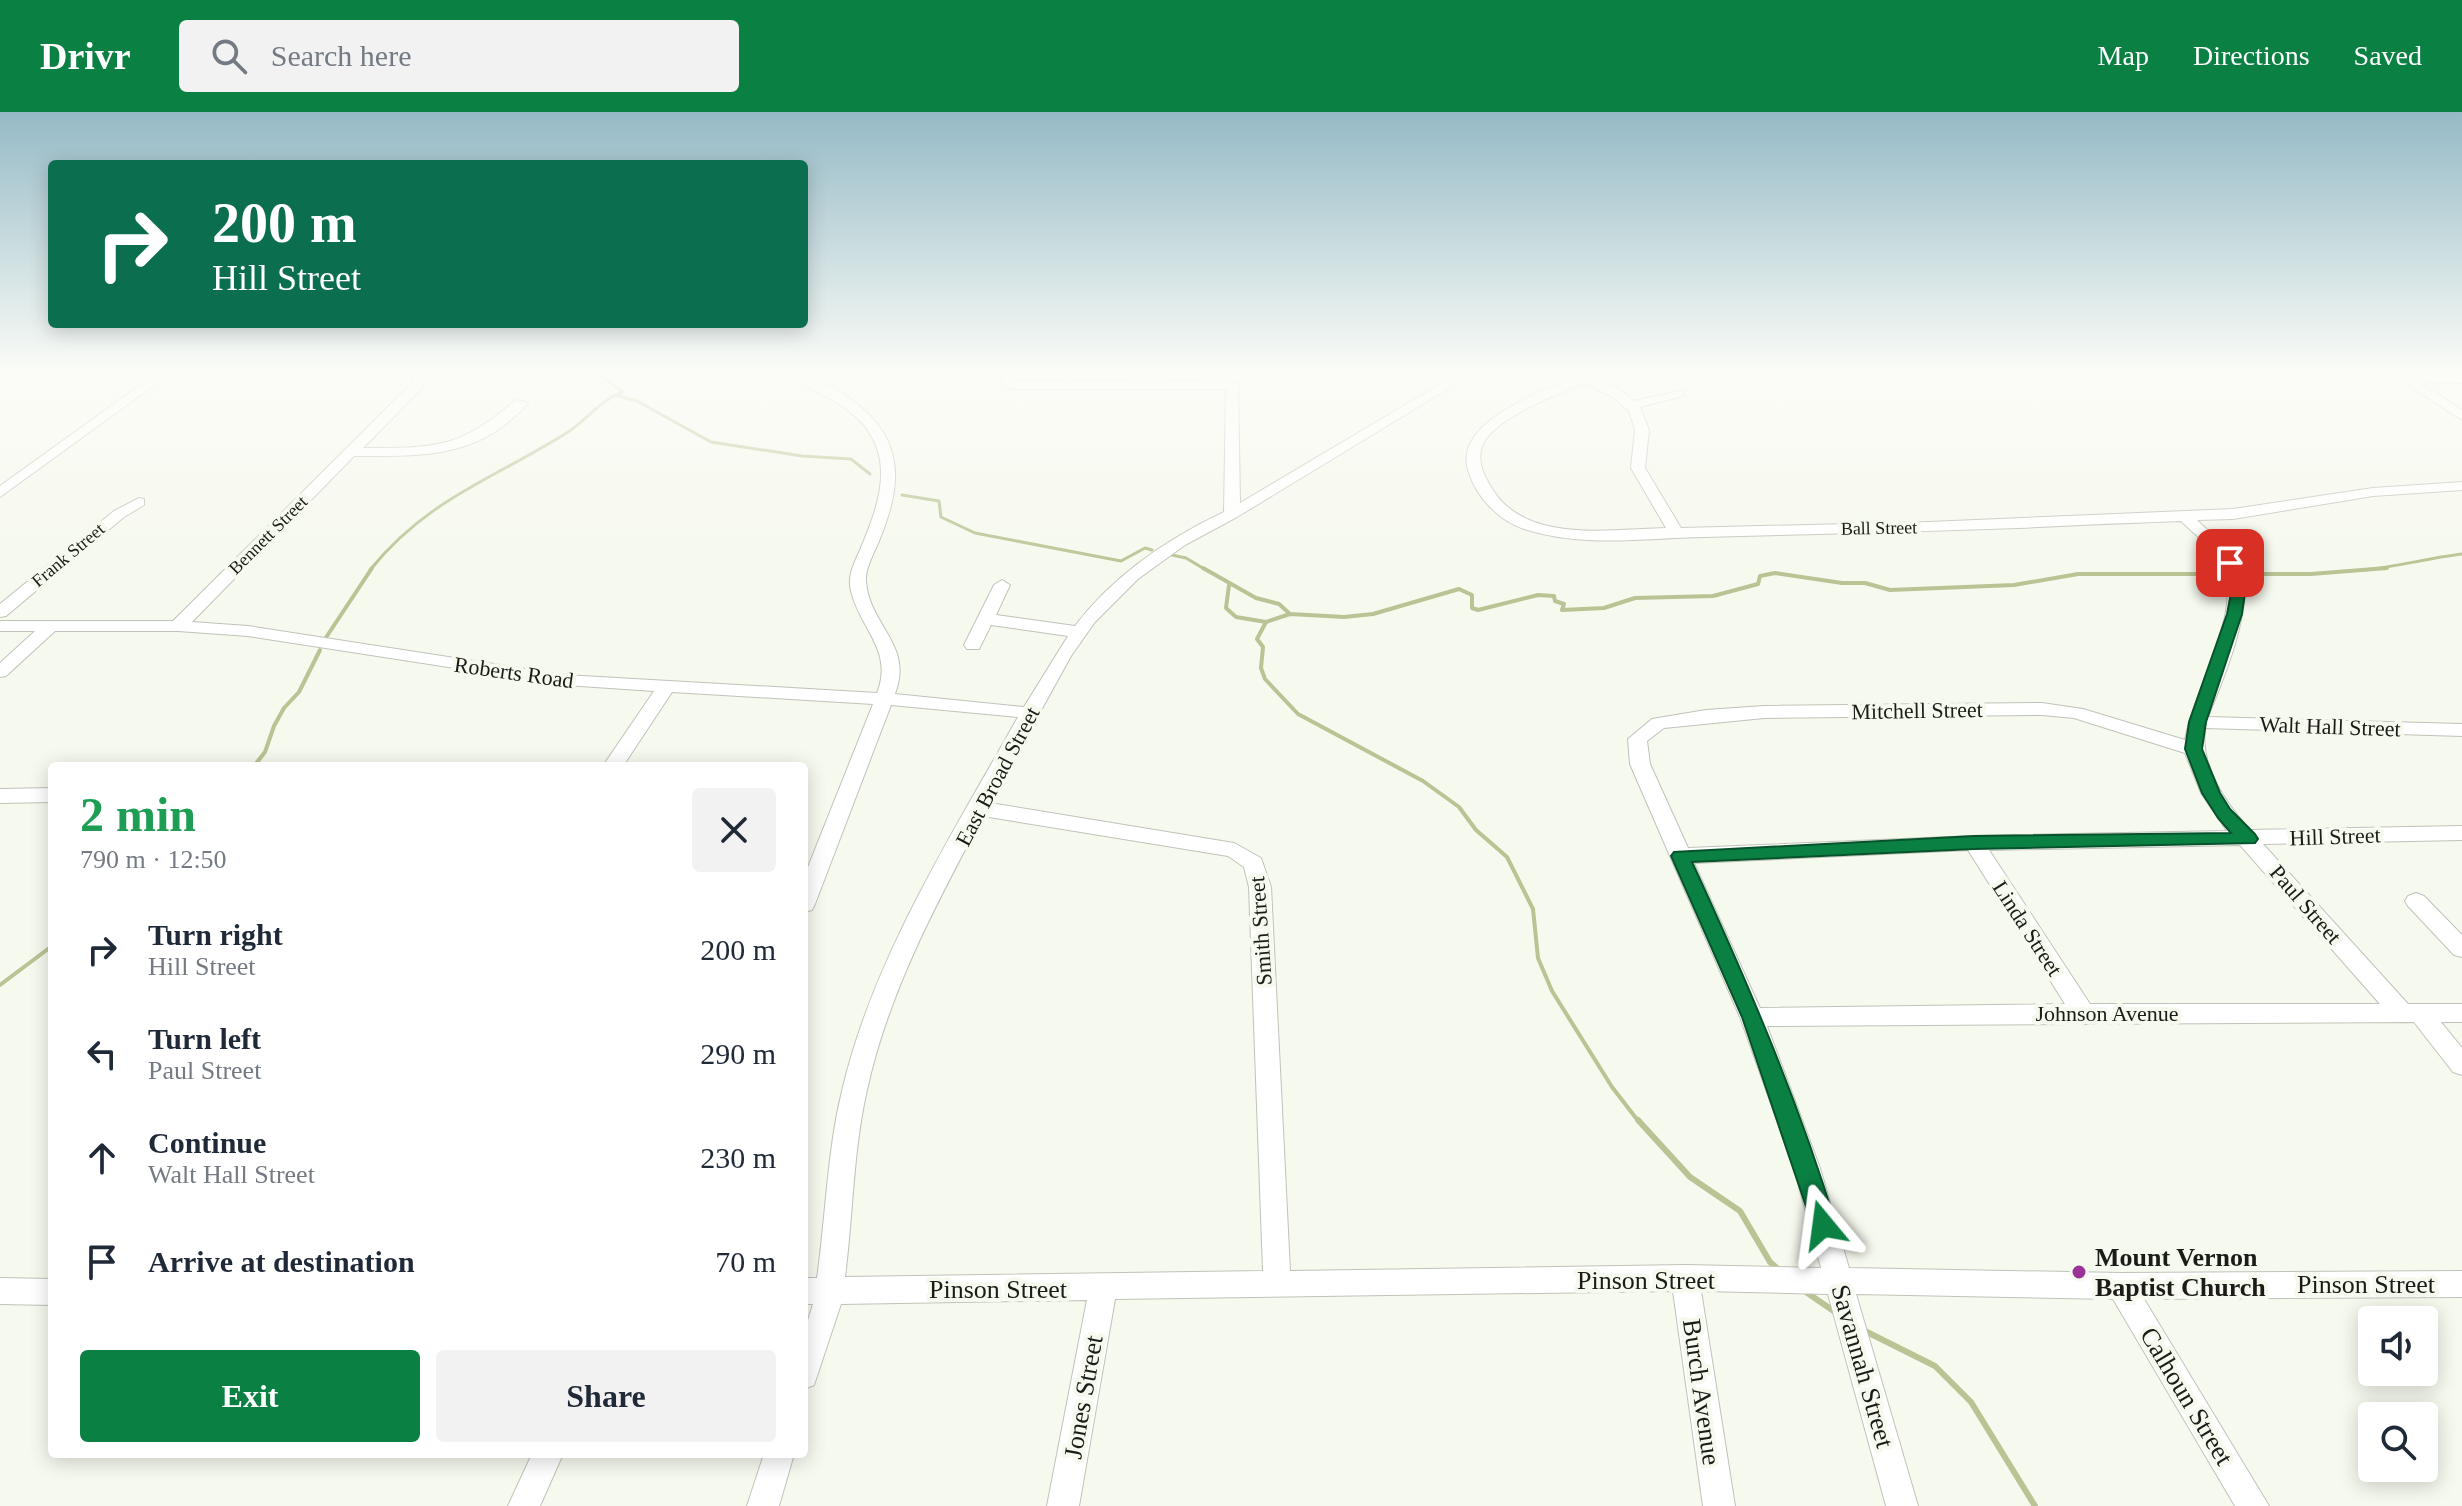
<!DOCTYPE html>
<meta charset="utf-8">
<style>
:root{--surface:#fff;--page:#f2f2f3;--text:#1f2937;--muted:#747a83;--accent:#0b8043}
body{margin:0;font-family:"Times New Roman",serif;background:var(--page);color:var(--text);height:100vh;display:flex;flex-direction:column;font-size:30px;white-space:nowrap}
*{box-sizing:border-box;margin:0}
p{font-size:26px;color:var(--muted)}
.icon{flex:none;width:44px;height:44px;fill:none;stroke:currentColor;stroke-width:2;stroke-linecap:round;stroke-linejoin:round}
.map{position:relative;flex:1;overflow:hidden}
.panel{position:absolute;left:48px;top:650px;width:760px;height:696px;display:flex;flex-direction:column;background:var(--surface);border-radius:8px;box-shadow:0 4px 20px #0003}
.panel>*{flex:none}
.top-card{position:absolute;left:48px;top:48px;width:760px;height:168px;border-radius:8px;box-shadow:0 4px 20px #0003;background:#0b6e4f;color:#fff;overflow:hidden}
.buttons{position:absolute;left:2358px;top:1194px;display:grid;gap:16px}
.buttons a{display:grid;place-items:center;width:80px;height:80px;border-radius:8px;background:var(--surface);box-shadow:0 4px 20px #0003;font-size:40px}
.pin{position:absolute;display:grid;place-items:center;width:68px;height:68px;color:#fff;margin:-34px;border-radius:16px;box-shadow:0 4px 12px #0006}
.me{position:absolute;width:88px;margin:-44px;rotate:344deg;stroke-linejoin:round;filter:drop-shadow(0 0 6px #0008)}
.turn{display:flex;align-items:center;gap:28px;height:168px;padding:0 32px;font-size:36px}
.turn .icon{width:104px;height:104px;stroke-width:2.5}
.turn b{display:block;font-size:56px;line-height:68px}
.round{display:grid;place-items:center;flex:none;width:84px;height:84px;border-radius:8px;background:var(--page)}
.overview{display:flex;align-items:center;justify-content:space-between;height:136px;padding:0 32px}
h1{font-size:48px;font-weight:600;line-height:60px;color:#1e9e55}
.cta{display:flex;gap:16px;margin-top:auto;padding:16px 32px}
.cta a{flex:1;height:92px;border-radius:8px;background:var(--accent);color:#fff;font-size:32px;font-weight:600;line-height:92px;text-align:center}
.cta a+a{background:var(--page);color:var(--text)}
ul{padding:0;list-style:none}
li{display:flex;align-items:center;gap:24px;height:104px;padding:0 32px}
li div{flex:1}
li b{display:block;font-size:30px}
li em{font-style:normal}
header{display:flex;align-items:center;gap:48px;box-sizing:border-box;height:112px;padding:0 40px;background:var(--accent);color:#fff}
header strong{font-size:38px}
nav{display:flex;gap:44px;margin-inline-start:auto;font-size:28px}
.search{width:560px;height:72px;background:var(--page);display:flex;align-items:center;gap:20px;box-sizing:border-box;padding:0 28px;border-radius:8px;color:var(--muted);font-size:30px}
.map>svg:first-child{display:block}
</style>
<header>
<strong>Drivr</strong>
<div class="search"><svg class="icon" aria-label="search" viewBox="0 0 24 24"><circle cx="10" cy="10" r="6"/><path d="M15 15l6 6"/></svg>Search here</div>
<nav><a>Map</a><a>Directions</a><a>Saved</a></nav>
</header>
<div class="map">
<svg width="2462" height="1394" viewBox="0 0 2462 1394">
<rect width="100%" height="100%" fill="#f6f9ee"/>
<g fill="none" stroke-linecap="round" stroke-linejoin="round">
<path stroke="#b8c494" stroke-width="3" d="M 614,283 L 637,289 L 711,330 L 802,344 L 851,347 L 870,362
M 902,383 L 939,389 L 941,405 L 975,421 L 1121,449 L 1145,436 L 1152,438
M 1172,443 L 1186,446 L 1206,458
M 370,458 C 428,386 494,367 568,320 C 588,307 600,288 623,280 L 597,261
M 2363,458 C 2397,455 2428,446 2462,442"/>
<path stroke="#b8c494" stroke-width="4" d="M 1203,456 L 1256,486 L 1279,492 L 1290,502 L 1344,505 L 1373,502 L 1459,477 L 1472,483 L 1472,496 L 1478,498 L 1538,483 L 1554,484 L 1555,489 L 1564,492 L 1562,498 L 1604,496 L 1635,486 L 1713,484 L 1758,472 L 1760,464 L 1775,461 L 1842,471 L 1865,471 L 1890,478 L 2014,473 L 2078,462 L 2230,462
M 2238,462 L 2311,462 L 2387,456
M 1229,473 L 1226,496 L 1236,505 L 1266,510 L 1257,527 L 1263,535 L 1261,556 L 1265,567 L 1298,602 L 1423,669 L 1459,695 L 1476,718 L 1507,745 L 1533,797 L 1538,846 L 1552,879 L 1612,975 L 1639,1010
M 1266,510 L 1290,502
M 325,527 L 372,456
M 254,654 L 265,640 L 274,614 L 284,596 L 299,580 L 320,538
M 0,873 L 52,834"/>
<path stroke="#b8c494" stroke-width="6" d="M 1638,1008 L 1690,1065 L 1740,1099 L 1770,1150 L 1778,1157
M 1806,1180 L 1835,1200
M 1863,1218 L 1935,1254 L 1971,1290 L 2035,1394"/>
<defs>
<path id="minor" d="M 157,261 L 171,261 L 0,385 L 0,374 Z
M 415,261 L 427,261 L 422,276 L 363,336 C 435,336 459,337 516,288 L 528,291 C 479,347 422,344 354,344 L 192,510 L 248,514 L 565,563 L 877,581 C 894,539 860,517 851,479 C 847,464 854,452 860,438 C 877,397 896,351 863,312 C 840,286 810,281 788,261 C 812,260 834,275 853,289 C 906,328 902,374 879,429 C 874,441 865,457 866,469 C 869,514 914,532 895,582 L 1024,595 L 1068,524 L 991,513 L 979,537 L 967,537 L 964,533 L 994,473 L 1002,468 L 1010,473 L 996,503 L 1075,514 C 1114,463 1167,427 1224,400 L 1226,277 L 1014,277 L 1002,273 L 1001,261 L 1013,261 L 1016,269 L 1220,268 L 1238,272 L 1240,391 L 1459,261 L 1474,261 L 1237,405 L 1185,433 L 1138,467 L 1095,510 L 1071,544 L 990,691 L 1234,731 L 1261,746 L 1271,775 L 1290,1159 L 1685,1153 L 1821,1156 L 1794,1056 L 1740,905 L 1630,652 L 1628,627 L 1652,607 L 1706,598 L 1764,594 L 2042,591 L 2083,597 L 2185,628 C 2193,579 2243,502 2223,455 C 2216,438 2194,422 2181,409 C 2127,411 2072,413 2018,416 C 1913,420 1809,422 1704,425 C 1646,426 1581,436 1524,417 C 1498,408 1476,385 1468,358 C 1454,310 1539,281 1572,266 L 1565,261 C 1590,261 1615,272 1634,289 L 1683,278 L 1683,284 L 1640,295 L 1649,318 L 1645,356 L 1681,416 L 1929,410 L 2233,397 L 2373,376 L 2462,370 L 2462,378 L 2373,384 L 2233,407 L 2197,408 C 2210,421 2227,434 2236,449 C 2260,485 2223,567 2208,605 L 2462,612 L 2462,624 L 2205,616 C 2200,655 2225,690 2250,718 L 2462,714 L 2462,728 L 2263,732 L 2408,892 L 2462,892 L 2462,910 L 2441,910 L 2462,936 L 2462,963 L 2453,960 L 2414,910 L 1767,914 L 1820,1056 L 1849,1156 L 2121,1161 L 2462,1159 L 2462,1185 L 2144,1187 L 2269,1394 L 2235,1394 L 2113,1187 L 1856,1182 L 1918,1394 L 1886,1394 L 1828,1182 L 1701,1179 L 1735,1394 L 1703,1394 L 1673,1179 L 1115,1187 L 1079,1394 L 1047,1394 L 1087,1188 L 841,1192 L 814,1273 L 804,1277 L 804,1221 L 813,1192 L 804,1192 L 804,1166 L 817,1166 C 826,1103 827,1040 842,979 C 873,846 952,723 1018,605 L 891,593 L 815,792 L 812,798 L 804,800 L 804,765 L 873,592 L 672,580 L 623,654 L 603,654 L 654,579 L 565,573 L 248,524 L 178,519 L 55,519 L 6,564 L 0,565 L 0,551 L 35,519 L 0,519 L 0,509 L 173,509 L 411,272 ZM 1584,271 L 1611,284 L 1629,299 L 1635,318 L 1631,356 L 1666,416 C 1626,417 1583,423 1544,413 C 1522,407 1503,396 1491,375 C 1484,364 1477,348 1482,335 C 1491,307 1558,282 1584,271 ZM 2042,603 L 2074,606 L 2185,641 L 2201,681 L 2227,719 L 1974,724 L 1688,736 L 1650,652 L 1647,629 L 1664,616 L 1764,606 ZM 983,704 L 1228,744 L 1244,755 L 1249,775 L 1263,1159 L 845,1165 C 853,1103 853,1039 867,978 C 888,881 937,790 983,704 ZM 2240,733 L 2380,892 L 2090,892 L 1989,738 ZM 1968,738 L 2065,892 L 1760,896 L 1694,751 Z
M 2390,261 L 2462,263 L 2462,271 L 2419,270 L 2462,298 L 2462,308 Z
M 139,386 L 144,387 L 144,393 L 124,405 L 6,504 L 0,505 L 0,492 L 114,399 Z
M 52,676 L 52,690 L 0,691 L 0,677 Z
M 2416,781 L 2424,784 L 2462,823 L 2462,845 L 2454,843 L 2408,794 L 2405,789 L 2408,784 Z
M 0,1166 L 52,1167 L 52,1193 L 0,1192 Z
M 532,1342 L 563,1342 L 540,1394 L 508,1394 Z
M 764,1342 L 794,1342 L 779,1394 L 747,1394 Z"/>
</defs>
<use href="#minor" stroke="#c0c3b9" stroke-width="2"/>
<use href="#minor" fill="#fff" fill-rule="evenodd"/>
</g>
<linearGradient id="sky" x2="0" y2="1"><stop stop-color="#95bac6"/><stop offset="0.57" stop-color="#fbfcf7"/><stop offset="1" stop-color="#fbfcf7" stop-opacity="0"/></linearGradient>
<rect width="2462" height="456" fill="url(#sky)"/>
<path fill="#0b8043" stroke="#07532c" stroke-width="2" d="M 2230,446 L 2237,451 L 2245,481 L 2242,502 L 2206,610 L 2202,637 L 2220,681 L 2230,697 L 2255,722 L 2258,727 L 2255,731 L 1974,737 L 1692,750 C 1747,869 1798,988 1836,1113 L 1832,1121 L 1823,1124 L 1815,1121 L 1742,905 L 1671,744 L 1674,740 L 1974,724 L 2231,721 L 2218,706 L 2202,681 L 2185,637 L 2189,610 L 2227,502 L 2231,481 L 2223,451 Z"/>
<circle fill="#9b3397" stroke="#f6f9ee" stroke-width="3" cx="2079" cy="1160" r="8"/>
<g text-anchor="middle" stroke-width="8" stroke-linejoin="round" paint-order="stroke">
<g font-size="18" fill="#1b1c18" stroke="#f6f9ee">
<text transform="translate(1879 416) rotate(-1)" y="6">Ball Street</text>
<text transform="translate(268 423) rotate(-45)" y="6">Bennett Street</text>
<text transform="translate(68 443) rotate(-40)" y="6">Frank Street</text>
</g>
<g font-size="22" fill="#1b1c18" stroke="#f6f9ee">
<text transform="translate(514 560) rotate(8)" y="8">Roberts Road</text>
<text transform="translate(1917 598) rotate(-1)" y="8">Mitchell Street</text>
<text transform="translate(2330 614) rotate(2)" y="8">Walt Hall Street</text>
<text transform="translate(997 664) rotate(-62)" y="8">East Broad Street</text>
<text transform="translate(2335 724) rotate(-2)" y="8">Hill Street</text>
<text transform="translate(2306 792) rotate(49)" y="8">Paul Street</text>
<text transform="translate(2028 816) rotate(57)" y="8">Linda Street</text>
<text transform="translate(1260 819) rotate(-94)" y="8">Smith Street</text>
<text x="2107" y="909">Johnson Avenue</text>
</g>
<g font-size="26" font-weight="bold" fill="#1b1c18" stroke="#f6f9ee" text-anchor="start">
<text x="2095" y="1154">Mount Vernon<tspan x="2095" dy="30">Baptist Church</tspan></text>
</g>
<g font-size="26" fill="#1b1c18" stroke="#f6f9ee">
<text x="1646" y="1177">Pinson Street</text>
<text x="2366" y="1181">Pinson Street</text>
<text x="998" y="1186">Pinson Street</text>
<text transform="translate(1863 1254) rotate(74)" y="9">Savannah Street</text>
<text transform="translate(1702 1280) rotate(82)" y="9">Burch Avenue</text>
<text transform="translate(2187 1284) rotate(59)" y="9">Calhoun Street</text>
<text transform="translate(1083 1285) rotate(-80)" y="9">Jones Street</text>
</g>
</g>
</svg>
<div class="buttons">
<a><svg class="icon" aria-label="sound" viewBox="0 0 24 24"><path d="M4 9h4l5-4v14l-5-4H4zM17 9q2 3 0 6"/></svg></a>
<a><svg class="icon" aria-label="search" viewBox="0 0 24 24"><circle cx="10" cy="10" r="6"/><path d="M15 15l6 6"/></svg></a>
</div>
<div class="pin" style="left:2230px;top:451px;background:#d93025"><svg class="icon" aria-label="arrive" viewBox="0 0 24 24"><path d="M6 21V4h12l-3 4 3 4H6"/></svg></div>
<svg class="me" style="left:1823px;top:1113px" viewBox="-20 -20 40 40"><path d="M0-17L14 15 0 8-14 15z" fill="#0b8043" stroke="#fff" stroke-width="4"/></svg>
<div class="top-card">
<div class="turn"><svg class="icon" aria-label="right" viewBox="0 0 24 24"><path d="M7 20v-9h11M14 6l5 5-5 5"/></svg><div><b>200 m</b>Hill Street</div></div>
</div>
<section class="panel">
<div class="overview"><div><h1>2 min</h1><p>790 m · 12:50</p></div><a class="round"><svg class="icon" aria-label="close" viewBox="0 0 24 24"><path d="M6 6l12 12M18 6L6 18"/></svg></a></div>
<ul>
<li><svg class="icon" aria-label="right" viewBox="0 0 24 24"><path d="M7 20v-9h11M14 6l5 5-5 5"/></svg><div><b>Turn right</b><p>Hill Street</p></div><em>200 m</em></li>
<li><svg class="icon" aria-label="left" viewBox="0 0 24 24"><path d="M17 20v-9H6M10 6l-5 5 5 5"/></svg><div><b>Turn left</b><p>Paul Street</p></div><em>290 m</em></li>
<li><svg class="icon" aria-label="ahead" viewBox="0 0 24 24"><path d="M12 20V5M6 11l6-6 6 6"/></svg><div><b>Continue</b><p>Walt Hall Street</p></div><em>230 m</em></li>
<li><svg class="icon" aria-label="arrive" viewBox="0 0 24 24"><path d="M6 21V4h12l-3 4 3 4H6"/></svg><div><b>Arrive at destination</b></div><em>70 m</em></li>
</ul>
<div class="cta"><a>Exit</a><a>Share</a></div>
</section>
</div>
